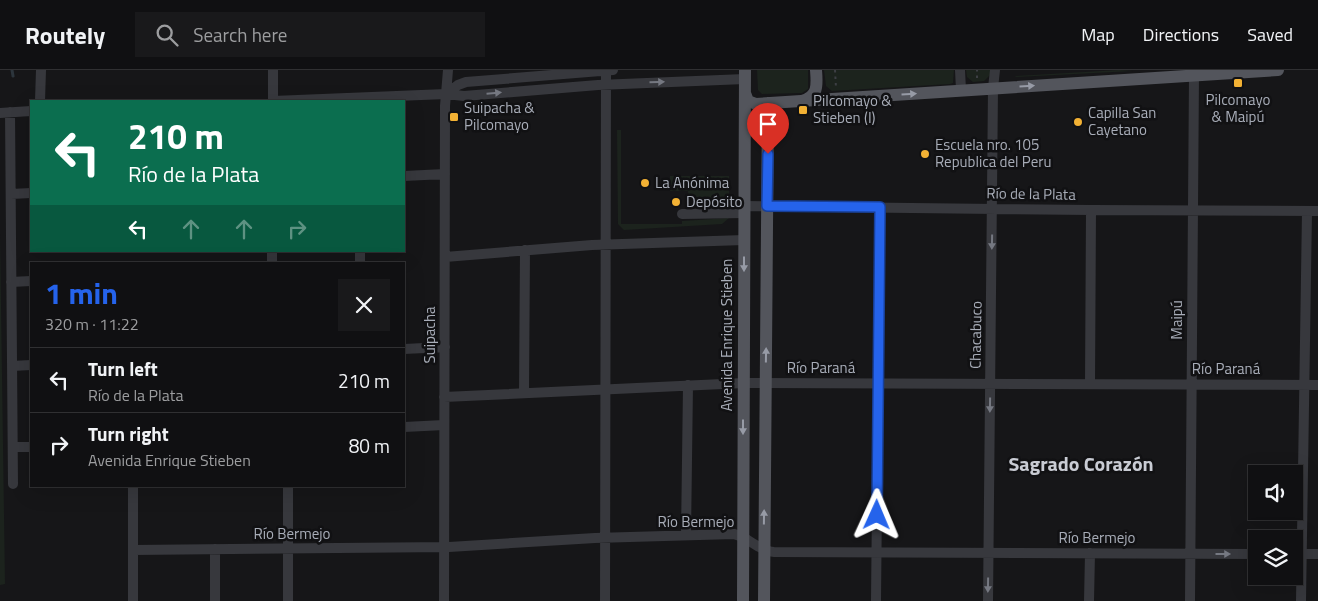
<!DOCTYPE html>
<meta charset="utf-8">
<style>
:root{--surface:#101012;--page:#19191b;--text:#f1f3f6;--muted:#9c9d9f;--line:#303032;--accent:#2563eb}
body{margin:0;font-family:"Titillium Web",sans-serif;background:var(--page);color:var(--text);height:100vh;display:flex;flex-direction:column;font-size:19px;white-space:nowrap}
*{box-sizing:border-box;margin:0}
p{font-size:16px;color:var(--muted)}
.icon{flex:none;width:28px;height:28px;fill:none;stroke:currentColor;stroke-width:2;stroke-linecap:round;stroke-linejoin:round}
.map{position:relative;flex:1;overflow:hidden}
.sheet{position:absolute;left:30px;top:192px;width:375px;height:225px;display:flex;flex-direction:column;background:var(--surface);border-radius:0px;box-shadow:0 5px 20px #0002,0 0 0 1px var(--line)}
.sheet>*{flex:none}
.banner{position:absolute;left:30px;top:30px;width:375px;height:152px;border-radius:0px;box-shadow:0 5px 20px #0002,0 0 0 1px var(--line);background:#0b6e4f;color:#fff;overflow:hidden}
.buttons{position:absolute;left:1248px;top:395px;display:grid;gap:10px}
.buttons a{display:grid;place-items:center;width:55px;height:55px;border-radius:0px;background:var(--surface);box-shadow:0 5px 20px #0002,0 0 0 1px var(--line);font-size:25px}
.pin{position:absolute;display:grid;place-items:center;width:42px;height:42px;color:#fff;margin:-51px -21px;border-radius:50% 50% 50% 0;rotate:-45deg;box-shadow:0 0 5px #0007}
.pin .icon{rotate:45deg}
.me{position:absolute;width:55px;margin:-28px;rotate:1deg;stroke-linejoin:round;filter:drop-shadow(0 0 4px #0008)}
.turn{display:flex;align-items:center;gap:18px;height:105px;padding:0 15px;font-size:22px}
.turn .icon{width:65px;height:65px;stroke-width:2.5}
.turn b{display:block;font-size:35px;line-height:42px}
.lanes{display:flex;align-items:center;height:48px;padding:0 15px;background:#0003;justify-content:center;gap:25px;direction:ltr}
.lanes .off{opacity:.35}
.round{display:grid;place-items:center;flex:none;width:52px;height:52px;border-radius:0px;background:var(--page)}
.overview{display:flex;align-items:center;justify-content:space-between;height:85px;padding:0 15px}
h1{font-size:30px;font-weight:700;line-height:38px;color:var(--accent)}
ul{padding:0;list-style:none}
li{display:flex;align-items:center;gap:15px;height:65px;padding:0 15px;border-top:1px solid var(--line)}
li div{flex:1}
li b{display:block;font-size:19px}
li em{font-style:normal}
header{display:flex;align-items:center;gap:30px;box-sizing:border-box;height:70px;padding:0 25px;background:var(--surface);border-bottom:1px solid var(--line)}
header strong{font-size:24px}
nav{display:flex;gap:28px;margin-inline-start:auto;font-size:18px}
.search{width:350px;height:45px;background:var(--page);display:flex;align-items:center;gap:12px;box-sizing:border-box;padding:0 18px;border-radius:0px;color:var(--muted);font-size:19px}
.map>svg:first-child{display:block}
</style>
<header>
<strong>Routely</strong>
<div class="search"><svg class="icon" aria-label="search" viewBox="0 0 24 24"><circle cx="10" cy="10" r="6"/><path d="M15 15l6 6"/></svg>Search here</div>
<nav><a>Map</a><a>Directions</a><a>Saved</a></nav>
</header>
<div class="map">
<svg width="1318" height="531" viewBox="0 0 1318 531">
<rect width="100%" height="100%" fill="#161618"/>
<path fill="#1c231d" d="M 757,0 L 808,0 L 808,19 L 802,23 L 762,24 L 758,20 Z
M 824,0 L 954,0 L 953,13 L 950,14 L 832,21 L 826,16 Z
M 966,0 L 990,0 L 990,5 L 984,11 L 973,12 L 967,7 Z
M 1119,0 L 1133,1 L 1015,7 L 1016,6 Z
M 617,60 L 621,60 L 621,154 L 682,154 L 682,151 L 729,148 L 722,154 L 624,160 L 618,154 Z
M 670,106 L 729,106 L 729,139 L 689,137 L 688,121 L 670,121 Z
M 0,164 L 5,514 L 0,515 Z"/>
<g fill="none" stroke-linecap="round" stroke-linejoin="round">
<path stroke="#2c353c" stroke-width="3" d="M 12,0 L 13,6"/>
<path stroke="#3d3f44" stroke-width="2" stroke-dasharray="2.5 4" stroke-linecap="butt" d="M 835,0 L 836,18
M 977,8 L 977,0"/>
<path stroke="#37383d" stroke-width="10" d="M 960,0 L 961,20
M 446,24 L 458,15 L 466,12 L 613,0
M 40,31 L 41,0
M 273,31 L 446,24 L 464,26 L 598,15 L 745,9
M 273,31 L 273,0
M 10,42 L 13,414
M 0,43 L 31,41
M 404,106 L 445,104
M 11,124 L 31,123
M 744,136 L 1091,140 L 1318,141
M 682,144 L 744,143
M 360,181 L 360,194
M 445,187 L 592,175 L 744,170
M 272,194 L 272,181
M 11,212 L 31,211
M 404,279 L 445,277
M 12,296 L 31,295
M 1090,314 L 1091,140
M 524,323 L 525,180
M 444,327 L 744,313 L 1318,315
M 404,357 L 444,355
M 13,377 L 31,377
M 133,416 L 133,531
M 288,416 L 288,531
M 686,465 L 688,315
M 133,480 L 449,477 L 595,468 L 734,464 C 748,467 759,481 774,482 L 1256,484
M 1294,484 L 1318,484
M 215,531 L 215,479
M 444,531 L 445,36 L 448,0
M 605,531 L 606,0
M 876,531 L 880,137
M 988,531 L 993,18 L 995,0
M 1089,531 L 1090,483
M 1190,531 L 1194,5 L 1196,0
M 1301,531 L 1307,141"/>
<path stroke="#53555c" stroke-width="12" d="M 745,23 L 748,31 L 756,34 L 1278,0
M 802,31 C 819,26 817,14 816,0
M 743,531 L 745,0
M 764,531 L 768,33"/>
</g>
<defs><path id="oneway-solid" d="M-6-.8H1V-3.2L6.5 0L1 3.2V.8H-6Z" transform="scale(1.25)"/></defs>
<g fill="#757881">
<use href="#oneway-solid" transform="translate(657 12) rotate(-2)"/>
<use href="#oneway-solid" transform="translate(494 23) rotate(-5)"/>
<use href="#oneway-solid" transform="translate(992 172) rotate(91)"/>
<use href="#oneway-solid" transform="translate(990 335) rotate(91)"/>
<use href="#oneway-solid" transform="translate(1223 484)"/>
<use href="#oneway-solid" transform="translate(988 515) rotate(91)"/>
</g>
<g fill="#979ba6">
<use href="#oneway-solid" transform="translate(1027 16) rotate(-4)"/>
<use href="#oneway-solid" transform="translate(909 24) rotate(-4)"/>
<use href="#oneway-solid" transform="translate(744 194) rotate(90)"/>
<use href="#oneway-solid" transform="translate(766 285) rotate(-89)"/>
<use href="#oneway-solid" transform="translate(743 357) rotate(90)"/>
<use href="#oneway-solid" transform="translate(764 447) rotate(-89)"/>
</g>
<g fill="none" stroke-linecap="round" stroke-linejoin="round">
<defs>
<path id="route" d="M 768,84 L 767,136 L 880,137 L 877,445"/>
</defs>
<use href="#route" stroke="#184099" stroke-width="12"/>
<use href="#route" stroke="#2563eb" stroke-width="9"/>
</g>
<g fill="#f2b134" stroke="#111113" stroke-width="2">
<rect x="1233" y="8" width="10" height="10" rx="2.5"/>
<rect x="798" y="35" width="10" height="10" rx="2.5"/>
<rect x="449" y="42" width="10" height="10" rx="2.5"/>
<circle cx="1078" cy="52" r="5"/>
<circle cx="925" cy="84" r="5"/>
<circle cx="645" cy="113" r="5"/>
<circle cx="676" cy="132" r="5"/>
</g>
<g text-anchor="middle" stroke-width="5" stroke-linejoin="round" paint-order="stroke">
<g font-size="15" fill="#a8adb8" stroke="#111113" text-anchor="start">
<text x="1238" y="35" text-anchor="middle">Pilcomayo<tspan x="1238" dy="17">&amp; Maipú</tspan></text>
<text x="813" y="36">Pilcomayo &amp;<tspan x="813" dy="17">Stieben (I)</tspan></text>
<text x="464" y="43">Suipacha &amp;<tspan x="464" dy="17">Pilcomayo</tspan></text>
<text x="1088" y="48">Capilla San<tspan x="1088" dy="17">Cayetano</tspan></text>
<text x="935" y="80">Escuela nro. 105<tspan x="935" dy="17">Republica del Peru</tspan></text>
<text x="655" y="118">La Anónima</text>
<text x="686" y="137">Depósito</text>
</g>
<g font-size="15" fill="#a8adb8" stroke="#111113">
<text transform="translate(1031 124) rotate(1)" y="5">Río de la Plata</text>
<text transform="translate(1177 250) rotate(-90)" y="5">Maipú</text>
<text transform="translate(430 265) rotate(-90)" y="5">Suipacha</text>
<text transform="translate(727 265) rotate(-90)" y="5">Avenida Enrique Stieben</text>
<text transform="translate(976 265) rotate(-89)" y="5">Chacabuco</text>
<text x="821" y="303">Río Paraná</text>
<text x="1226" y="304">Río Paraná</text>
<text x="696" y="457">Río Bermejo</text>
<text x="292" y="469">Río Bermejo</text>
<text x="1097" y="473">Río Bermejo</text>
</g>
<g font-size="20" font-weight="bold" fill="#c9ccd4" stroke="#111113">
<text x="1081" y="401">Sagrado Corazón</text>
</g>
</g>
</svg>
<div class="buttons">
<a><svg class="icon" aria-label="sound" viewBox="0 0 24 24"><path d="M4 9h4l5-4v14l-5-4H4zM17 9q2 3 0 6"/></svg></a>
<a><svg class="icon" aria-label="layers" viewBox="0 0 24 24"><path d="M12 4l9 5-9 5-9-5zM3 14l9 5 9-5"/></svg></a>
</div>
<div class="pin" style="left:768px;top:84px;background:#d93025"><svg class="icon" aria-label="arrive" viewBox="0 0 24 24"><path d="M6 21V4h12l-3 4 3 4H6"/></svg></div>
<svg class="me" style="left:877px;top:445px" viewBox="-20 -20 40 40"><path d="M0-17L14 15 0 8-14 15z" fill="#2563eb" stroke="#fff" stroke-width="4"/></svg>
<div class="banner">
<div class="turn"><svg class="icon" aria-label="left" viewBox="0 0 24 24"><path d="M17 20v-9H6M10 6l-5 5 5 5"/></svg><div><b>210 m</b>Río de la Plata</div></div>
<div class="lanes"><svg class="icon" aria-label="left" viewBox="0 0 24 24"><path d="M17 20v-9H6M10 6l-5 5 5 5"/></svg><svg class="icon off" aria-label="ahead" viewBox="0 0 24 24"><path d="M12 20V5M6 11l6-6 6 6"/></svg><svg class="icon off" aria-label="ahead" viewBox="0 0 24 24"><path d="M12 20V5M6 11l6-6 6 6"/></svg><svg class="icon off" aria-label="right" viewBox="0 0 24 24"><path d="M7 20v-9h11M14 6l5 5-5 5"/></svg></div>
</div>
<section class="sheet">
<div class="overview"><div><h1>1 min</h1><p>320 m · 11:22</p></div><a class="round"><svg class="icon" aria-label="close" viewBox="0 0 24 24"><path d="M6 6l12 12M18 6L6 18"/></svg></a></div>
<ul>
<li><svg class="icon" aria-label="left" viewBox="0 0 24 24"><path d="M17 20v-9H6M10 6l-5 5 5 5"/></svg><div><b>Turn left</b><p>Río de la Plata</p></div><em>210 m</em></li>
<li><svg class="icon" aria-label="right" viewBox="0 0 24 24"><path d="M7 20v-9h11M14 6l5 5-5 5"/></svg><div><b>Turn right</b><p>Avenida Enrique Stieben</p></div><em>80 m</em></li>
</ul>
</section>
</div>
